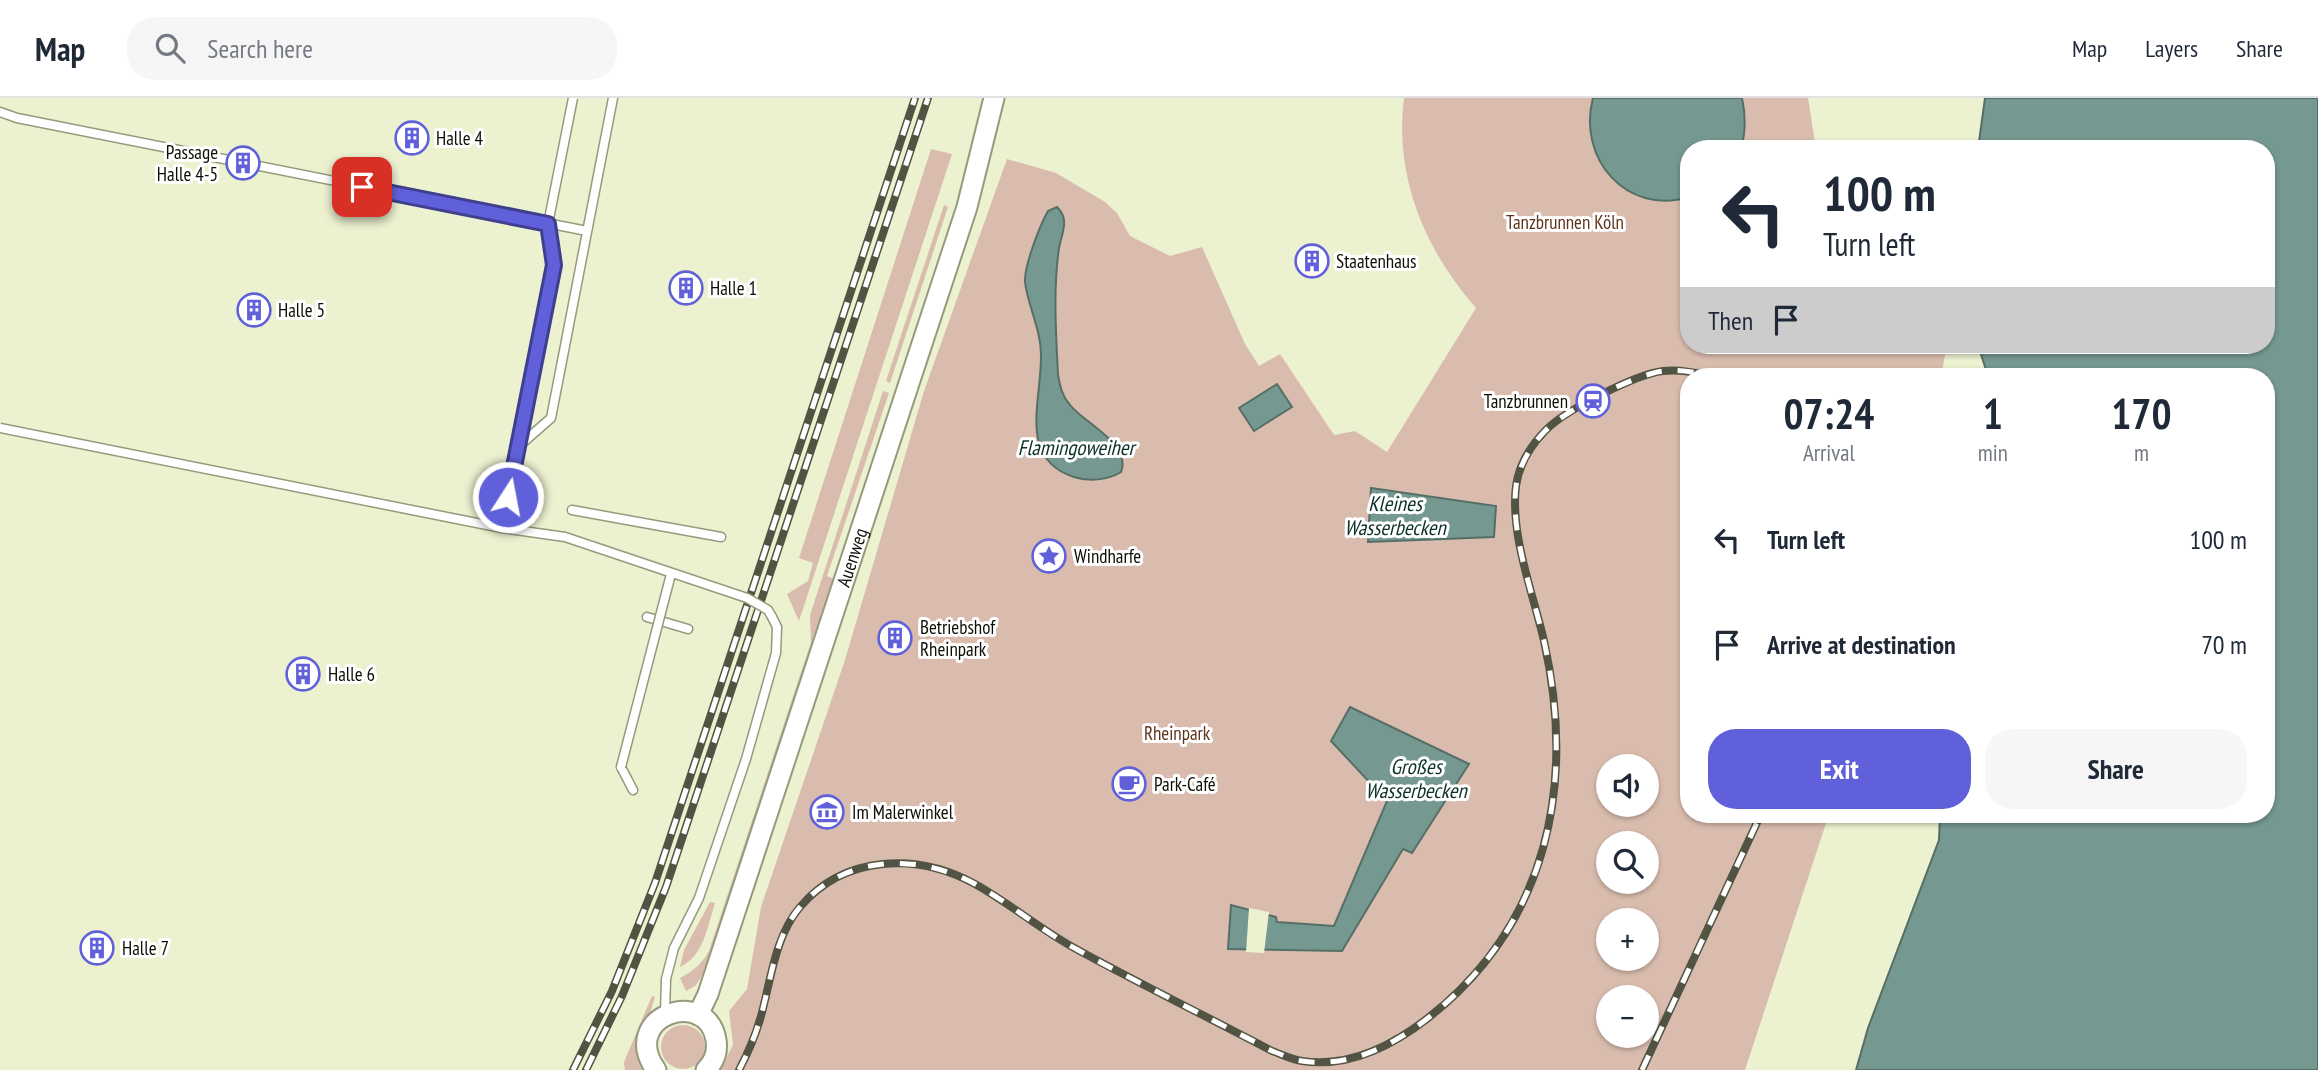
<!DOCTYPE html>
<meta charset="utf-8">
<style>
:root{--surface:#fff;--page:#f6f6f7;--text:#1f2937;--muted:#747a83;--line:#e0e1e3;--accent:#6061da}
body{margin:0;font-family:"PT Sans Narrow",sans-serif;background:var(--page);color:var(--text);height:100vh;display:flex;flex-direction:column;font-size:26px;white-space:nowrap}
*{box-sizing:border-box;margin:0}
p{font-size:23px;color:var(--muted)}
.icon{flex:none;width:38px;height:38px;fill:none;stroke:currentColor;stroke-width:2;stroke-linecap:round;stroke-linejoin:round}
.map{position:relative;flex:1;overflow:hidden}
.panel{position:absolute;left:1680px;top:270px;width:595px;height:455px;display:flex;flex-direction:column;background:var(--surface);border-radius:28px;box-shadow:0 2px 5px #0004}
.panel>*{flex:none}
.hud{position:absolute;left:1680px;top:42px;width:595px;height:214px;border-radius:28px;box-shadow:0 2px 5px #0004;background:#fff;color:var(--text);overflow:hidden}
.fabs{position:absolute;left:1596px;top:656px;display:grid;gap:14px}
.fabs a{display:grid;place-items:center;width:63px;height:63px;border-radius:50%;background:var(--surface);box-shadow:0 2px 5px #0004;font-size:35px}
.pin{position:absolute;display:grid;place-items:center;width:60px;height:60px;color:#fff;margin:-30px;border-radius:14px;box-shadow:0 4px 10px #0006}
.me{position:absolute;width:77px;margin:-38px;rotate:11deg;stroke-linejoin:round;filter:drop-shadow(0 0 5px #0008)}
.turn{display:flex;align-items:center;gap:24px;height:147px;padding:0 28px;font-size:32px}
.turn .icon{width:91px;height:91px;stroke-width:2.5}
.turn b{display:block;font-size:49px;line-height:60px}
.then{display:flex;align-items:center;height:66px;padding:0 28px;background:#0003;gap:14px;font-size:26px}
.eta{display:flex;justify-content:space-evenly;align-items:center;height:119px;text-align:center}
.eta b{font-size:42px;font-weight:600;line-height:49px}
.cta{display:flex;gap:14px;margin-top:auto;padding:14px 28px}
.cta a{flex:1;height:80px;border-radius:28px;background:var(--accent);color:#fff;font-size:28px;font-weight:600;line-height:80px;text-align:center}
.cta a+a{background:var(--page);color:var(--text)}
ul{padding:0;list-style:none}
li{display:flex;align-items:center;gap:21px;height:105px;padding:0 28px}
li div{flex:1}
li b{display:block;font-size:26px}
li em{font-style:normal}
header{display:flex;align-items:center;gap:42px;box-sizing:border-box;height:98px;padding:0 35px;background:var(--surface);border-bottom:2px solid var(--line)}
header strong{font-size:33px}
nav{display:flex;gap:38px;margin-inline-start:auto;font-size:24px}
.search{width:490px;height:63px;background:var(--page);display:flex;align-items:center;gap:18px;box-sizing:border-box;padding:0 24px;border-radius:28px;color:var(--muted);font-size:26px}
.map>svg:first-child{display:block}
</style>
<header>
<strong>Map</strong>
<div class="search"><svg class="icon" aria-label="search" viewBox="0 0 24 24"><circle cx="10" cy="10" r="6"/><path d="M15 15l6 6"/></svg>Search here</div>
<nav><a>Map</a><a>Layers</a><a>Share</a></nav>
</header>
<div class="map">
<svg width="2318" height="972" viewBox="0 0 2318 972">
<rect width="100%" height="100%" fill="#ecf1d0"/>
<path fill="#d9bcae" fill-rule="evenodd" d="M 1404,0 L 1808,0 L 1816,51 L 1689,51 L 1689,247 L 1947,247 L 1941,278 L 1689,278 L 1689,716 L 1829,716 L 1745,972 L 720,972 L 733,947 L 729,913 L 747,891 L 761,809 L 845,562 L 924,293 L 1007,61 L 1056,75 L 1105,104 L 1117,115 L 1130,138 L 1170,158 L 1202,149 L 1245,246 L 1259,268 L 1280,256 L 1334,337 L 1355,333 L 1387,354 L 1476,210 C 1425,152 1394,79 1404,0 ZM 1608,668 L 1647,668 L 1647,707 L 1608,707 ZM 1608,746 L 1647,746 L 1647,784 L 1608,784 ZM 1608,822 L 1647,822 L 1647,861 L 1608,861 ZM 1608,900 L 1647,900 L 1647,938 L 1608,938 Z
M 931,51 L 952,56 L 799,523 L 787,496 L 808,483 L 813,465 L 799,460 Z
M 944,107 L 948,109 L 890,285 L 886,283 Z
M 883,293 L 889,295 L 827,478 L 834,481 L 710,859 L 701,880 L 695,888 L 686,893 L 680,880 C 693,873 702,866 709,853 L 811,544 L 810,517 Z
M 710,804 L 715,805 C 707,829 704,858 680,869 L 684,852 Z
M 652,898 L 655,899 L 638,953 L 643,972 L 625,972 L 624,964 Z
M661 949a22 22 0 1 1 44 0a22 22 0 1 1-44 0Z"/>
<path fill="#759890" stroke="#566f66" stroke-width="2" d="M 1593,0 L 1742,0 C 1746,18 1746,33 1741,51 L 1689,51 L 1689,99 C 1626,118 1577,60 1593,0 Z
M 1985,0 L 2318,0 L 2318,972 L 1856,972 L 1868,930 L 1939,742 L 1940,716 L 2266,716 L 2266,278 L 1988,278 L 1978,247 L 2266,247 L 2266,51 L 1978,51 Z
M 1057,109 C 1070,122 1062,134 1059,150 C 1053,191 1056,235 1058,277 C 1060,288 1062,298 1070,307 C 1084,325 1132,346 1121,374 C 1108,382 1089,384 1074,379 C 1017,361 1042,301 1041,257 C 1041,231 1028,209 1025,184 C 1024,168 1040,127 1048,113 Z
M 1277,286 L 1292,309 L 1254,333 L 1239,310 Z
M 1371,390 L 1496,408 L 1494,439 L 1368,444 Z
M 1350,609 L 1469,666 L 1412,755 L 1403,751 L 1342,853 L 1228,851 L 1231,807 L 1276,819 L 1277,824 L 1334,828 L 1387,703 L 1331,643 Z"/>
<path fill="#ecf1d0" d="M 1249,810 L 1269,814 L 1264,855 L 1246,854 Z"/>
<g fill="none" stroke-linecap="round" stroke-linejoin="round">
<defs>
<path id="service" d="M 0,14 L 17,20 L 587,133
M 519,348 L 551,320 L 613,0
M 572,412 L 721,439
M 647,519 L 688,531
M 621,669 L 633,692
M 665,916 L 666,881 L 674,850 L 699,800 L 746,661 L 776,555 L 777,529 L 772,519"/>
<g id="tertiary">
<path id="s1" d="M 698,917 L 708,896 L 967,109 L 994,0"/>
<path d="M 656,972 C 618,918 707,888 716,942 C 718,954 714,964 706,972"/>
</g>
</defs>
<use href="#service" stroke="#969a7c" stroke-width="11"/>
<use href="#tertiary" stroke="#969a7c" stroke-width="23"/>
<use href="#service" stroke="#fff" stroke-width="8"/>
<use href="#tertiary" stroke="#fff" stroke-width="19"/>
<defs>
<path id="rail" d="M 573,972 L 612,893 L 655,785 L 915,0
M 586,972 L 622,898 L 666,789 L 928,0
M 739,972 C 748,955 756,936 761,918 C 771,882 775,838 800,809 C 845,756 918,755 975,786 C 1011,806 1042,833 1078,852 C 1142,887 1208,919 1272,953 C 1281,956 1292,962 1302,963 C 1349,970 1392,948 1428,920 C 1548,826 1576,687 1544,543 C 1533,495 1510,437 1516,388 C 1519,367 1531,347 1546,332 C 1564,313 1636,276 1663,273 C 1679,271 1694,274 1710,278
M 1642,972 L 1761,716"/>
</defs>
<use href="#rail" stroke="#525443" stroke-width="8"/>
<use href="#rail" stroke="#fff" stroke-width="5" stroke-dasharray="16" stroke-linecap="butt"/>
<defs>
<path id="service-bridge" d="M 0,330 L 502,430 L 565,439 L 747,500 L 768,512 L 772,519
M 502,430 L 554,167 L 548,126 L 573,0
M 621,669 L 671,476"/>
</defs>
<use href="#service-bridge" stroke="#969a7c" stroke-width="11" stroke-linecap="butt"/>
<use href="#service-bridge" stroke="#fff" stroke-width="8"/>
</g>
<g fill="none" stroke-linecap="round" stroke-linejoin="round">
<defs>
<path id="route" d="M 362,89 L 548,126 L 554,167 L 508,399"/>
</defs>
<use href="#route" stroke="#3e3f8e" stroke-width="18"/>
<use href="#route" stroke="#6061da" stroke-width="12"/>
</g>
<defs>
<symbol id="building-ring" viewBox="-11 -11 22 22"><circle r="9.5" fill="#fff" stroke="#6061da" stroke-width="1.5"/><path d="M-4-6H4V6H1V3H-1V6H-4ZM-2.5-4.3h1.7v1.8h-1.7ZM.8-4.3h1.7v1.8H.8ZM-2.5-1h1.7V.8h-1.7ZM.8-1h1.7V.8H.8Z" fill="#6061da"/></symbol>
<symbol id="station-ring" viewBox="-11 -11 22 22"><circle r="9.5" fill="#fff" stroke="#6061da" stroke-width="1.5"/><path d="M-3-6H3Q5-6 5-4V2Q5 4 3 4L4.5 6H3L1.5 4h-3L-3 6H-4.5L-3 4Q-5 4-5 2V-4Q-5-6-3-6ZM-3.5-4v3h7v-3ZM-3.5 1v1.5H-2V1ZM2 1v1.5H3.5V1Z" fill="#6061da"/></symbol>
<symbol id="sight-ring" viewBox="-11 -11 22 22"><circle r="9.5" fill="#fff" stroke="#6061da" stroke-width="1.5"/><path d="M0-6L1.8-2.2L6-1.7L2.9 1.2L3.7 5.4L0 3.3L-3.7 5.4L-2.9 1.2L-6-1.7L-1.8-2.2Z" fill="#6061da"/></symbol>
<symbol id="cafe-ring" viewBox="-11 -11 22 22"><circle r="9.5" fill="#fff" stroke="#6061da" stroke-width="1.5"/><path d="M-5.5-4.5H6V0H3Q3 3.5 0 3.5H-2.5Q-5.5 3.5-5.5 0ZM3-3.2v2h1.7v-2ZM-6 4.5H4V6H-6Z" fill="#6061da"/></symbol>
<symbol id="museum-ring" viewBox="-11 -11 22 22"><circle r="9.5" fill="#fff" stroke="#6061da" stroke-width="1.5"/><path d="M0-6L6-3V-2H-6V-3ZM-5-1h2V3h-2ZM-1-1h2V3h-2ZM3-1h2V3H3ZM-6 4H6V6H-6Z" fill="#6061da"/></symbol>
</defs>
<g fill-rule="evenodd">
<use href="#building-ring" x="393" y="21" width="38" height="38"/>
<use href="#building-ring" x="224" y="46" width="38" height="38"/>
<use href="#building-ring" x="1293" y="144" width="38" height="38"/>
<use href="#building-ring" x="667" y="171" width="38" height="38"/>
<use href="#building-ring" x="235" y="193" width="38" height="38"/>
<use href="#station-ring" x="1574" y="284" width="38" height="38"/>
<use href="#sight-ring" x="1030" y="439" width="38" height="38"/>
<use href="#building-ring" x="876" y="521" width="38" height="38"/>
<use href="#building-ring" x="284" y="557" width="38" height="38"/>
<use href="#cafe-ring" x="1110" y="667" width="38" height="38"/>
<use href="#museum-ring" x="808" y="695" width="38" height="38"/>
<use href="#building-ring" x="78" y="831" width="38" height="38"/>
</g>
<g text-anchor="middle" stroke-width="6" stroke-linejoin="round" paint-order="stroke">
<g font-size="19" fill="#0d0e04" stroke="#fff" text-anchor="start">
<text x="436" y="47">Halle 4</text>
<text x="218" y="61" text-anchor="end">Passage<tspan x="218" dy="22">Halle 4-5</tspan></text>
<text x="1336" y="170">Staatenhaus</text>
<text x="710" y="197">Halle 1</text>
<text x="278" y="219">Halle 5</text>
<text x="1568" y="310" text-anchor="end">Tanzbrunnen</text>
<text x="1074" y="465">Windharfe</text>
<text x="920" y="536">Betriebshof<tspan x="920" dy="22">Rheinpark</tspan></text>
<text x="328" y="583">Halle 6</text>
<text x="1154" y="693">Park-Café</text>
<text x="852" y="721">Im Malerwinkel</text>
<text x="122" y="857">Halle 7</text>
</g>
<g font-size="19" fill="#5e341c" stroke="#fff">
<text x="1565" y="131">Tanzbrunnen Köln</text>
<text x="1177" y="642">Rheinpark</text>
</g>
<g font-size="19" fill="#0d0e04" stroke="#fff">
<text dy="7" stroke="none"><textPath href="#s1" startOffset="483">Auenweg</textPath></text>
</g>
<g font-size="21" font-style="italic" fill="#0c312a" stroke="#fff">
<text x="1076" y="357">Flamingoweiher</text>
<text x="1395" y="413">Kleines<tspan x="1395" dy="24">Wasserbecken</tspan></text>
<text x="1416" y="676">Großes<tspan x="1416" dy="24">Wasserbecken</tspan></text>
</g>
</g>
</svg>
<div class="fabs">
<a><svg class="icon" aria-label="sound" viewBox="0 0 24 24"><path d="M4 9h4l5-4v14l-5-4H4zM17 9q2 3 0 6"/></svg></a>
<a><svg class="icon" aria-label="search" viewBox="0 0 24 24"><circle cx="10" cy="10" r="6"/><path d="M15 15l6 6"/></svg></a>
<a>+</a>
<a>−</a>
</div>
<div class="pin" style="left:362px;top:89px;background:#d93025"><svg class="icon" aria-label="arrive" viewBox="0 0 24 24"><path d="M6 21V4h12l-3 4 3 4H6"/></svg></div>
<svg class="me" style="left:508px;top:399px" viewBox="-20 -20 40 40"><circle r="17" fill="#6061da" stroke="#fff" stroke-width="3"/><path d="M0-11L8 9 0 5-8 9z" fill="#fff"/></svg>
<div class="hud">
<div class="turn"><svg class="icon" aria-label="left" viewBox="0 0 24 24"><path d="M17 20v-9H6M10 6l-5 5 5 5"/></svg><div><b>100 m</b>Turn left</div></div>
<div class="then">Then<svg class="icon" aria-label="arrive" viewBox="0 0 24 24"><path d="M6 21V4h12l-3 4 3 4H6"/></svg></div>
</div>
<section class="panel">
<div class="eta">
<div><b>07:24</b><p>Arrival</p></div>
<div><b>1</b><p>min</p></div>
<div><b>170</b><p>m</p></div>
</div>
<ul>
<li><svg class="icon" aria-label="left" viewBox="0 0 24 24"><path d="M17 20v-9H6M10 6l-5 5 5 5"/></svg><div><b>Turn left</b></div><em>100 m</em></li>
<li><svg class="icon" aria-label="arrive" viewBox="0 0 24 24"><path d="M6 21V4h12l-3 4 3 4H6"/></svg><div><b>Arrive at destination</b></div><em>70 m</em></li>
</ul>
<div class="cta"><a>Exit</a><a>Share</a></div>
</section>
</div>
